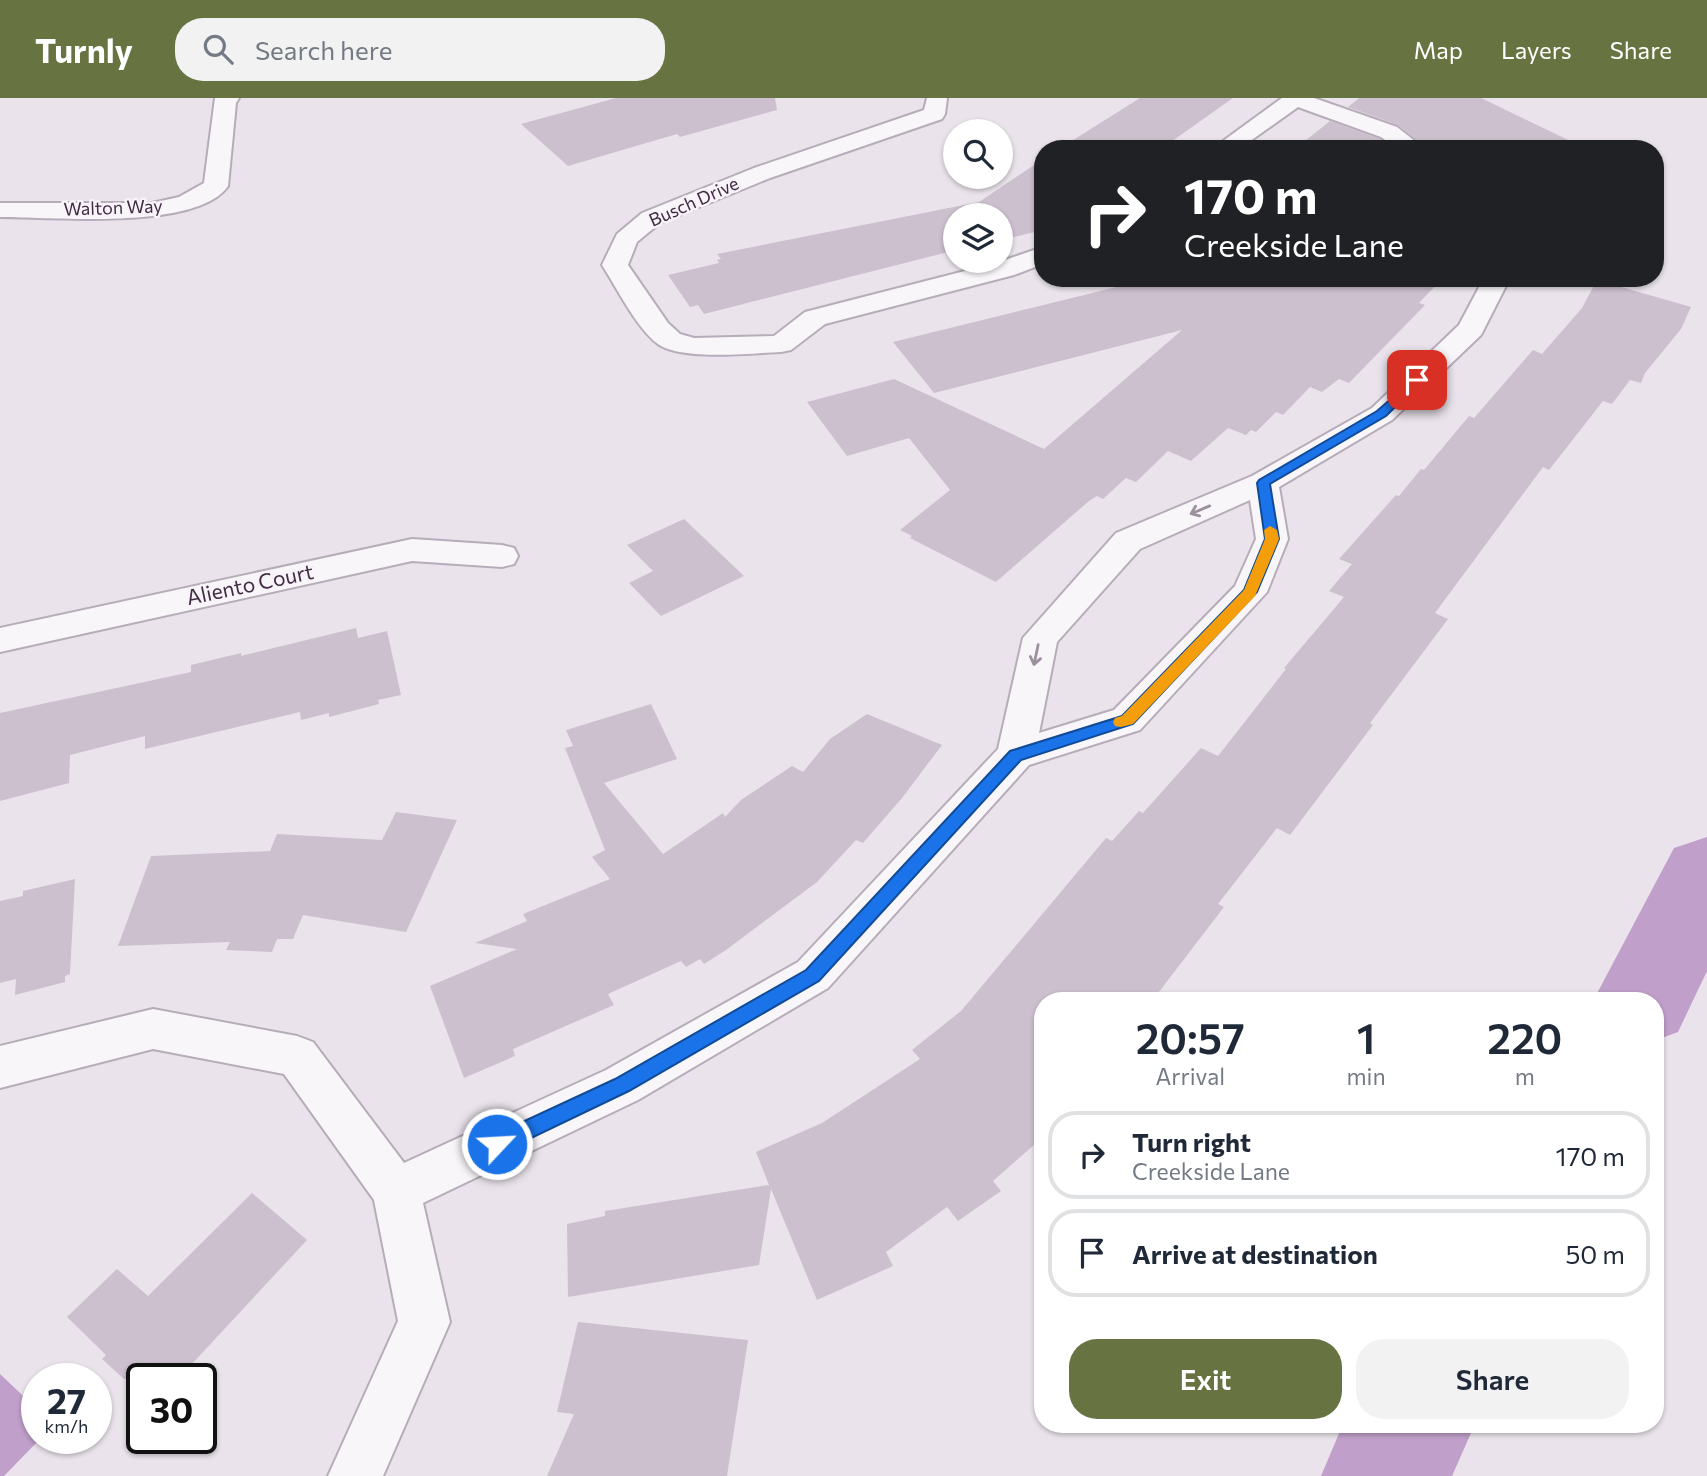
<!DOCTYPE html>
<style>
:root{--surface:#fff;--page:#f2f2f3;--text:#1f2937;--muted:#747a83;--line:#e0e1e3;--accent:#677340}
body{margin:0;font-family:Commissioner,sans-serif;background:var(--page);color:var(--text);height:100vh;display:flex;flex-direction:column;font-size:26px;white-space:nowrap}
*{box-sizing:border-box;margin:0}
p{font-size:23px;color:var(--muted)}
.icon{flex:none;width:38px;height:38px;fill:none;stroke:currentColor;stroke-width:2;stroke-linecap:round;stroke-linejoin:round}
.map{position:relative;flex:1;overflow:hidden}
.sheet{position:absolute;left:1034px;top:894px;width:630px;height:441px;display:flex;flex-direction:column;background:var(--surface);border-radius:28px;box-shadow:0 2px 5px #0004}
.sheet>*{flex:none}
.banner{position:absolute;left:1034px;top:42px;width:630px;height:147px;border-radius:28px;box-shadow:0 2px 5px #0004;background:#202124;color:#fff;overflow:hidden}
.controls{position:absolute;left:943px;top:21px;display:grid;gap:14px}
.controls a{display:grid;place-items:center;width:70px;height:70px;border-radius:50%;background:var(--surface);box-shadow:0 2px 5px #0004;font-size:35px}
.speed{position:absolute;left:21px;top:1265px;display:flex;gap:14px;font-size:35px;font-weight:700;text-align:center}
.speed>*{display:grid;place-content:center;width:91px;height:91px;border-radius:50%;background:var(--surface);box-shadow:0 2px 5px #0004;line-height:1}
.speed small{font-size:18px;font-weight:400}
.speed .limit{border:4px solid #111;border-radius:10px;background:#fff;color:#111}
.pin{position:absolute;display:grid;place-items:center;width:60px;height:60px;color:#fff;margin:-30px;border-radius:14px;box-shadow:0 4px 10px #0006}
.me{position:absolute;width:77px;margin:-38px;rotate:65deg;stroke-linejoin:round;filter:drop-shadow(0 0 5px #0008)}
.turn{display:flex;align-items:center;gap:24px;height:147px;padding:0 35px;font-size:32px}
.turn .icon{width:91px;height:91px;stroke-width:2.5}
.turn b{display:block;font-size:49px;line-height:60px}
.eta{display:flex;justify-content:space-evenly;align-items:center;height:119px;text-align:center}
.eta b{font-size:42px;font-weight:600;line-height:49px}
.button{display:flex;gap:14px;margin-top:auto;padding:14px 35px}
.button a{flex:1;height:80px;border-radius:28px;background:var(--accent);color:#fff;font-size:28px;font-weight:600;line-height:80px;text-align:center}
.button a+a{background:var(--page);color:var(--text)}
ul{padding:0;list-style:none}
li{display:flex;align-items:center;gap:21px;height:88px;margin:0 14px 10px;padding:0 21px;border:4px solid var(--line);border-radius:28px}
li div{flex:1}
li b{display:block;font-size:26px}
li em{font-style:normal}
header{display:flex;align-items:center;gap:42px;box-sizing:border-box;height:98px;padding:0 35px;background:var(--accent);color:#fff}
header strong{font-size:33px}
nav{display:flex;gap:38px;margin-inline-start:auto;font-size:24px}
.search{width:490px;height:63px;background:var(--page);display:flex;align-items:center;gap:18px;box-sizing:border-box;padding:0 24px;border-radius:28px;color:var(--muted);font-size:26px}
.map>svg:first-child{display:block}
</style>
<header>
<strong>Turnly</strong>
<div class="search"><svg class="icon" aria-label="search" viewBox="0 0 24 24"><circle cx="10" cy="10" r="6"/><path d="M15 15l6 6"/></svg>Search here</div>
<nav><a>Map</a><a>Layers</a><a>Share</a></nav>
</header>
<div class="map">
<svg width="1707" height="1378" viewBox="0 0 1707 1378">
<rect width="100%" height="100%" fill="#eae3eb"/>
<path fill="#c09fca" d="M 0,1276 L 37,1311 L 37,1340 L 40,1341 L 4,1378 L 0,1378 Z"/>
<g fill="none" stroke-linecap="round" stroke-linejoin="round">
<path fill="#c09fca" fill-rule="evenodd" d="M 1707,739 L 1707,873 L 1678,934 L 1656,942 L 1656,903 L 1593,903 L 1674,750 Z
M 1343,1326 L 1475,1326 L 1452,1378 L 1321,1378 Z"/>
</g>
<path fill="#ccc0ce" d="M 616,0 L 775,0 L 777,12 L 680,39 L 677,36 L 568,68 L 521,26 Z
M 1140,0 L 1233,0 L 1161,51 L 1059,51 Z
M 1359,0 L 1481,0 L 1587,51 L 1428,51 L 1398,27 L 1348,9 Z
M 1330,23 L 1380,41 L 1393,51 L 1295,51 Z
M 1043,61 L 1043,132 L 1001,142 L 1001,117 L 956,117 L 956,152 L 704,216 L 698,207 L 690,209 L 668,177 L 719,165 L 717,162 L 721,161 L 717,156 L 979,104 Z
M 1153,180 L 1443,180 L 1419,205 L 1425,207 L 1349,285 L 1339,281 L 1322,294 L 1310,289 L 1283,317 L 1276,314 L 1256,334 L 1251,332 L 1246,337 L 1228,330 L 1191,363 L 1168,353 L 1136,384 L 1126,380 L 1103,401 L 1097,398 L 1089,403 L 996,484 L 910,440 L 912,438 L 900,432 L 950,392 L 909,340 L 847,358 L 807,304 L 894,281 L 1044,351 L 1182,232 L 934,295 L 893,244 Z
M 1597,182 L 1691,209 L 1681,231 L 1645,275 L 1641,285 L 1630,282 L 1612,306 L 1603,303 L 1549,372 L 1543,369 L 1435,515 L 1448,521 L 1370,625 L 1373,627 L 1290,737 L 1277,730 L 1218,806 L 1224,809 L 1152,903 L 1043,903 L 1043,1039 L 993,1083 L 1001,1093 L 958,1123 L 947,1109 L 886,1154 L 893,1168 L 817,1202 L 771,1091 L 759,1167 L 568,1199 L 567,1126 L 605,1118 L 605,1113 L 769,1087 L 756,1054 L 822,1025 L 920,961 L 912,952 L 961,913 L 1106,740 L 1112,743 L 1139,713 L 1143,715 L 1201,650 L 1218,658 L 1286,571 L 1284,570 L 1344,499 L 1329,493 L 1352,466 L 1339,461 L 1396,397 L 1399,398 L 1421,371 L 1424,372 L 1469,318 L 1474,320 L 1533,252 L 1542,256 L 1582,210 Z
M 684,421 L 744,478 L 661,518 L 629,485 L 653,473 L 627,447 Z
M 356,530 L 358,540 L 387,533 L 401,597 L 378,602 L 379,606 L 329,619 L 329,615 L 301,622 L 300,614 L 145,651 L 145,638 L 70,657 L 69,685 L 0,703 L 0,615 L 191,574 L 191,567 L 241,555 L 241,558 Z
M 651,606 L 677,661 L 604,685 L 663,756 L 723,715 L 725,719 L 741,702 L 792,668 L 803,674 L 830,641 L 867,616 L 942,647 L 902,700 L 863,745 L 856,742 L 817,784 L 726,852 L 704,866 L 700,861 L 686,869 L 681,863 L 608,896 L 614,907 L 513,951 L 515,958 L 464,980 L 430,888 L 517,851 L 475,845 L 527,823 L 523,816 L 610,781 L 592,759 L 605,752 L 565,650 L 573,648 L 566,632 Z
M 396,714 L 457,722 L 406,834 L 303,817 L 293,841 L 277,841 L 272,854 L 226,852 L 230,844 L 118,848 L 151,758 L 270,753 L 277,736 L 382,742 Z
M 75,781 L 70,876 L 65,878 L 65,884 L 15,897 L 16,881 L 0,885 L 0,803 L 23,798 L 23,793 Z
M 252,1095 L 307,1142 L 178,1281 L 124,1281 L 102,1261 L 106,1257 L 67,1219 L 117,1171 L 148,1198 Z
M 578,1224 L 748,1242 L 727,1378 L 547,1378 L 574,1316 L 557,1314 Z"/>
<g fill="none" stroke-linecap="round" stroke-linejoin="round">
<defs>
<path id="minor" d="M 215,0 L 239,0 L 236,5 L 228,88 C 197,133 51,119 0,119 L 0,105 L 152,105 L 179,99 L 204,85 Z
M 927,0 L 947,0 L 945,16 L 942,21 L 770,80 L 660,125 L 637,144 L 628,167 L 668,225 L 680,236 L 694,240 L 774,238 L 805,214 L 996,165 L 1043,149 L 1043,166 L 1014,177 L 825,226 L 791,252 L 781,254 C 752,255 682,263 658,246 C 637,231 617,190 602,167 L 617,136 L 642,115 L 754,70 L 924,12 Z
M 1282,0 L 1314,0 L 1397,29 L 1425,51 L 1398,51 L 1381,39 L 1298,9 L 1239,51 L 1212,51 Z
M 1484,180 L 1510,180 L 1481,237 L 1392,322 L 1279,389 L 1288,441 L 1267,494 L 1140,632 L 1029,667 L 828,890 L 638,1002 L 423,1105 L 450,1224 L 383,1378 L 328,1378 L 398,1223 L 374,1102 L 284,976 L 153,951 L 0,990 L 0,948 L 153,911 L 297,938 L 313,944 L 404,1065 L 606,972 L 798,864 L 998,651 L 1023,540 L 1116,435 L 1252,378 L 1372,310 L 1459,227 ZM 1250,402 L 1256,441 L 1235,488 L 1114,612 L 1039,635 L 1057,544 L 1140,451 Z
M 412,441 L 502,447 L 514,450 L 518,458 L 514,466 L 502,469 L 412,463 L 0,554 L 0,530 Z"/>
</defs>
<use href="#minor" stroke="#b7acb9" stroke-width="4"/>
<use href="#minor" fill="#f9f6f9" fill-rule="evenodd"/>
</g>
<defs><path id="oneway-shaft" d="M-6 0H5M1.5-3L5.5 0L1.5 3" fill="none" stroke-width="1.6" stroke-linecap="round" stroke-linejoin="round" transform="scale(1.75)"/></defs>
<g stroke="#9c909e">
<use href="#oneway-shaft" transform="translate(1200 412) rotate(157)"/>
<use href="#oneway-shaft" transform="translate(1036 557) rotate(102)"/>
</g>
<path fill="#1a73e8" stroke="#114b97" stroke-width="2" d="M 1417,278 L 1421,279 L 1421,284 L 1386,318 L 1270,386 L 1279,441 L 1257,494 L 1133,626 L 1021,662 L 819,883 L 629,993 L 504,1053 L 497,1055 L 490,1053 L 487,1046 L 490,1039 L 615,981 L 806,872 L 1010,653 L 1122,618 L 1244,492 L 1265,441 L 1257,385 L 1259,382 L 1377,313 Z"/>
<path fill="#f59e0b" d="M 1270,428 L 1277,432 L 1279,441 L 1255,498 L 1133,626 L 1121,629 L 1115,628 L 1113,624 L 1115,620 L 1122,618 L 1244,492 L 1265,441 L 1264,432 Z"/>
<g text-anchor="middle" stroke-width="5" stroke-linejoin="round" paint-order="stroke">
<g font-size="18" fill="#402b43" stroke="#f7f3f8">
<text transform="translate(694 104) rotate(-24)" y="6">Busch Drive</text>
<text transform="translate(113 110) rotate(-2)" y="6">Walton Way</text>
</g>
<g font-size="21" fill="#402b43" stroke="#f7f3f8">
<text transform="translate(250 487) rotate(-12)" y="7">Aliento Court</text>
</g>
</g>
</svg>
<div class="controls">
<a><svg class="icon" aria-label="search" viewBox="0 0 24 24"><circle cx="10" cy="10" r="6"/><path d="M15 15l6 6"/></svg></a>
<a><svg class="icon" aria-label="layers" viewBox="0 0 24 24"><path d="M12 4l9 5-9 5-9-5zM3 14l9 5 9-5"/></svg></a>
</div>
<div class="speed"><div>27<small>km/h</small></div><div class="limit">30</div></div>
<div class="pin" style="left:1417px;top:282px;background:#d93025"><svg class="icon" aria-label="arrive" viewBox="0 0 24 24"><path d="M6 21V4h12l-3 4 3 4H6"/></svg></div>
<svg class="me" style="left:497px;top:1046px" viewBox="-20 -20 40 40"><circle r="17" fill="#1a73e8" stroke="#fff" stroke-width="3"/><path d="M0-11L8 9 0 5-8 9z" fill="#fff"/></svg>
<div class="banner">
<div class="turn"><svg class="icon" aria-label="right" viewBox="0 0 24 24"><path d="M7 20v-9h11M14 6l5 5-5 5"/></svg><div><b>170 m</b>Creekside Lane</div></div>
</div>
<section class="sheet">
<div class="eta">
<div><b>20:57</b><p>Arrival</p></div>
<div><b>1</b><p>min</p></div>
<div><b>220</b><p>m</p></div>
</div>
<ul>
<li><svg class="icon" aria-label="right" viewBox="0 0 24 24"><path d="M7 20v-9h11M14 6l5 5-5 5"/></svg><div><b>Turn right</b><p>Creekside Lane</p></div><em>170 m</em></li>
<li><svg class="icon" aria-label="arrive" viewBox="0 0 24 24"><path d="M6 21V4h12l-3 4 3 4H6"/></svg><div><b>Arrive at destination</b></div><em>50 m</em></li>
</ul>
<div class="button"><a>Exit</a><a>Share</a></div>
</section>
</div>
